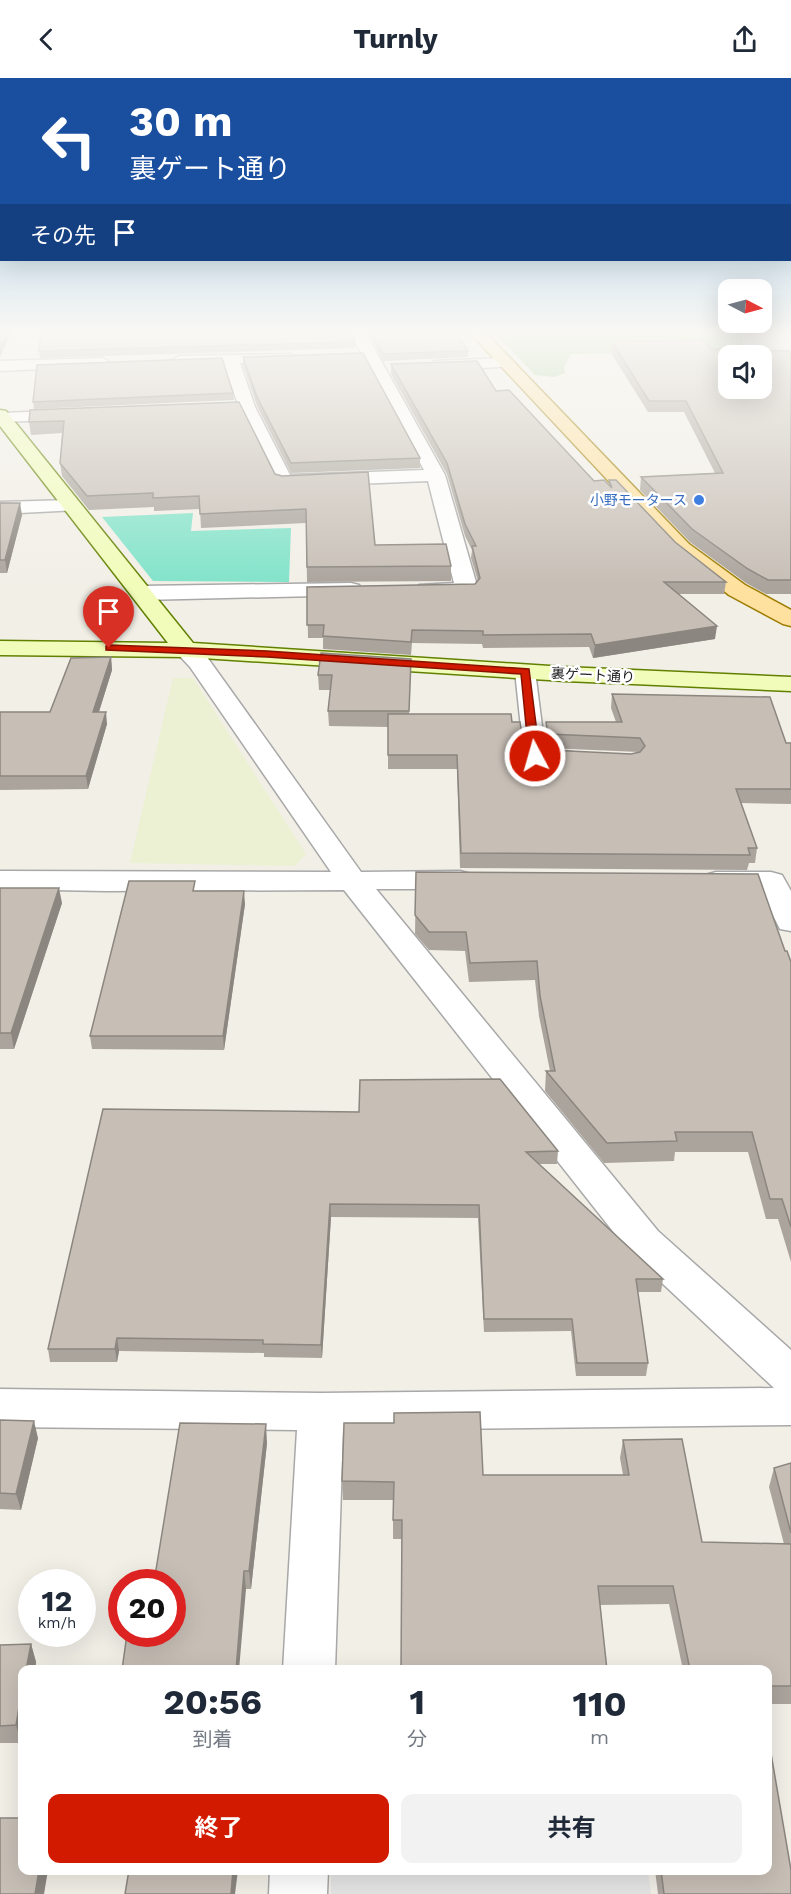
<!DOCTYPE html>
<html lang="ja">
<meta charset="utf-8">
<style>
:root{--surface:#fff;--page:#f2f2f3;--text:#1f2937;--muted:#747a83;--accent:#d21a00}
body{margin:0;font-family:"Work Sans","Noto Sans JP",sans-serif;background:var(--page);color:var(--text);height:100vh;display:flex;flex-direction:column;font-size:22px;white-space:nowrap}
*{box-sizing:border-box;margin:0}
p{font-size:20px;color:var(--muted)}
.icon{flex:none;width:33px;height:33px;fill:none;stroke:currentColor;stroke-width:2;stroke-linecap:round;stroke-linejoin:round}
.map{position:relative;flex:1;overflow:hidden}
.sheet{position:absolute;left:18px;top:1587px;width:754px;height:210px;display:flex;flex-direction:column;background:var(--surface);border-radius:12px;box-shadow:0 6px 24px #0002}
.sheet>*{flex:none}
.top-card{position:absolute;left:0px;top:0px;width:792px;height:183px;box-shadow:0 6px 24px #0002;background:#1a4fa0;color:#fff;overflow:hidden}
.needle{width:39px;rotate:96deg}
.fabs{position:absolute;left:718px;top:201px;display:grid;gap:12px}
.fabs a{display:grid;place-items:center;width:54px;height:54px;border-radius:12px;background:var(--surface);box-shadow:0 6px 24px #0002;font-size:30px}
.speed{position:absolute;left:18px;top:1491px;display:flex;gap:12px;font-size:30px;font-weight:700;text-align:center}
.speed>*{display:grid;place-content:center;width:78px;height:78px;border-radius:50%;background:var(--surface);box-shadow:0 6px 24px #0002;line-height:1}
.speed small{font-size:15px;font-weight:400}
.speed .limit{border:9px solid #d22;background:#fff;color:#111}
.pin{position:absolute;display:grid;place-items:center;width:51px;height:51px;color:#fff;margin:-62px -26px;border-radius:50% 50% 50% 0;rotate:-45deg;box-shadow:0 0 6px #0007}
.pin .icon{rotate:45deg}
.me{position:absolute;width:66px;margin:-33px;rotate:354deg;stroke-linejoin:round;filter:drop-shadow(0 0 4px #0008)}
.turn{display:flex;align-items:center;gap:21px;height:126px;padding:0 30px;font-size:27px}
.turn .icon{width:78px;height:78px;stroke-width:2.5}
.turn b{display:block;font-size:42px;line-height:51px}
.then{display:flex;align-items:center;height:57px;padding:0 30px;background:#0003;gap:12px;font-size:22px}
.eta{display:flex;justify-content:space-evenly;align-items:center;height:102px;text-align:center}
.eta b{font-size:36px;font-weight:700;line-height:42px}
.action{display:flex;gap:12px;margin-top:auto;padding:12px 30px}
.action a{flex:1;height:69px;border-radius:12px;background:var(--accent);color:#fff;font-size:24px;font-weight:700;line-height:69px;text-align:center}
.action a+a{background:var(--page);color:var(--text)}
header{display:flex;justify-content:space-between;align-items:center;height:78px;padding:0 30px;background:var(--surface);font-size:27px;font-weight:700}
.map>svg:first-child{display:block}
</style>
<header><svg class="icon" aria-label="back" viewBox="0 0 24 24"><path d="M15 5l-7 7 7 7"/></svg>Turnly<svg class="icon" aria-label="share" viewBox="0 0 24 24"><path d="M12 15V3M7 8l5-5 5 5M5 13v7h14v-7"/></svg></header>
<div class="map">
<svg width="791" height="1816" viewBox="0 0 791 1816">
<rect width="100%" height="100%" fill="#f2efe7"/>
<path fill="#ebf1d2" d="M 173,600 L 193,600 L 306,776 L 295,788 L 130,785 Z"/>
<path fill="#a4d29a" d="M 494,254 L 748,254 L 742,257 L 744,273 L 571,276 L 564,289 L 565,295 L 554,299 L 535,297 Z"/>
<path fill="#82e3ca" d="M 193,435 L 191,453 L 291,450 L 289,504 L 153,503 L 102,439 Z"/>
<path fill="#e5e5e5" d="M 331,1793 L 648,1793 L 651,1816 L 331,1816 Z"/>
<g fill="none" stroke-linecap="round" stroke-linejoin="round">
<defs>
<path id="lane" d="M 525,587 L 532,589 L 535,593 L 545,672 L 573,674 L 576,679 L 573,684 L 565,686 L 527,683 L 524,678 L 515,593 L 518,589 Z"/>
<path id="street" d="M 350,254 L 365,254 L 445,397 L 478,511 L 475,516 L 427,519 L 419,517 L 416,512 L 419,507 L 454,505 L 428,403 L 283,409 L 276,407 L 239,329 L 224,286 L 179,288 L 171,283 L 179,278 L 291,276 L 294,279 L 286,284 L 240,285 L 255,329 L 290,397 L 424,392 Z
M 103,280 L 111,285 L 109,288 L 0,293 L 0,283 Z
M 506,280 L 512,282 L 514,285 L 512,288 L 435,293 L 427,288 L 435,283 Z
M 75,332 L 81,333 L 84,337 L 81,341 L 0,344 L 0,336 L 3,335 Z
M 71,422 L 78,424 L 81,428 L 78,432 L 0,436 L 0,424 Z
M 351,505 L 359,507 L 362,512 L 359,517 L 142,522 L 134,520 L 131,515 L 134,510 L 142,508 Z
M 186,565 L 194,567 L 207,579 L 361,794 L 460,793 L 471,796 L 475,802 L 471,808 L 460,811 L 376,811 L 658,1153 L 791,1272 L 791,1347 L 343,1352 L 335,1592 L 283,1592 L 297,1352 L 0,1349 L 0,1311 L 321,1315 L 774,1310 L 630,1175 L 344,812 L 106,813 L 0,811 L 0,793 L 331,794 L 190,589 L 174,572 L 178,567 Z
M 716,794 L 771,794 L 782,797 L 791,813 L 791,853 L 780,851 L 760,812 L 716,812 L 705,809 L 701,803 L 705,797 Z
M 270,1792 L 328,1792 L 327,1816 L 269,1816 Z"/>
<path id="secondary" d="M 0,332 L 6,333 L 193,565 L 565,589 L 791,599 L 791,613 L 565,603 L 186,579 L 0,577 L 0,563 L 168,565 L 0,348 Z"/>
<path id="primary" d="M 469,254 L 485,254 L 689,466 L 745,507 L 791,532 L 791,548 L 783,546 L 729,517 L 675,474 Z"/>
</defs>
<use href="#lane" stroke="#a8a8a8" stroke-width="3"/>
<use href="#street" stroke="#a8a8a8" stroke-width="3"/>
<use href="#secondary" stroke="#628000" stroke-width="3"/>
<use href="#primary" stroke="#9e7d00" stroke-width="3"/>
<use href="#lane" fill="#fff" fill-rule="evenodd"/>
<use href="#street" fill="#fff" fill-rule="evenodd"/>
<use href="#secondary" fill="#f1fcba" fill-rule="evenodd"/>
<use href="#primary" fill="#ffe19f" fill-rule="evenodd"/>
</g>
<path fill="#aba49d" d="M 368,254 L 456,254 L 468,273 L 468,279 L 383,283 Z
M 355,264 L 355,270 L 40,280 L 39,273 Z
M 612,264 L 711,271 L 791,273 L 791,516 L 766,516 L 746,505 L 690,464 L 640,412 L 641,399 L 715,395 L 684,334 L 648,334 L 611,275 Z
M 243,279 L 420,380 L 420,390 L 291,395 L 257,328 L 243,287 Z
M 391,286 L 496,313 L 594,403 L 609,408 L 609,402 L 675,464 L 726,504 L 724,516 L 679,516 L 715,561 L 593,580 L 589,569 L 483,570 L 482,566 L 412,565 L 411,577 L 323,571 L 323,560 L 308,560 L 307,509 L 475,506 L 478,503 L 471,480 L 472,472 L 465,458 L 447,396 L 391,296 Z
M 233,315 L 234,322 L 34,331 L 33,324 Z
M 30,332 L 275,396 L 375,467 L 451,488 L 451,503 L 307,504 L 306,445 L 201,450 L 200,431 L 154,433 L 154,429 L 89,432 L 62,398 L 60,385 L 62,355 L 31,357 L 29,344 Z
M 0,425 L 22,437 L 7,495 L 0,495 Z
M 111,579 L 112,592 L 99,634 L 107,646 L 88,711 L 0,712 L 0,634 L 50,634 Z
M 411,581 L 409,636 L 512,644 L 523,664 L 528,671 L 631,676 L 639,674 L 547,670 L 546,658 L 546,644 L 616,644 L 611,630 L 612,616 L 786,665 L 791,665 L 791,726 L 741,725 L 757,770 L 755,785 L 749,785 L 747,792 L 460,790 L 457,691 L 388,691 L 388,649 L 329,648 L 328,633 L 331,612 L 319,612 L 318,597 Z
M 416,794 L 785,873 L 791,884 L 791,1184 L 778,1141 L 766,1141 L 748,1074 L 675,1074 L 674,1083 L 604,1085 L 545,1013 L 546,993 L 550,993 L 539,938 L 535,902 L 469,904 L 465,873 L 429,872 L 415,856 Z
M 0,810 L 62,825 L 14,971 L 0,971 Z
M 196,813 L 245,826 L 224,972 L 92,971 L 90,958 Z
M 103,1031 L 558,1073 L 557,1086 L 539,1086 L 663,1201 L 661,1214 L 638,1214 L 648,1285 L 646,1298 L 576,1298 L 571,1253 L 484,1254 L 478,1140 L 331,1139 L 322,1280 L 264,1279 L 264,1275 L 119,1273 L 117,1284 L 50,1284 L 48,1271 Z
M 0,1342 L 38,1360 L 21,1432 L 0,1431 Z
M 623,1362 L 702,1464 L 784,1466 L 769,1409 L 774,1390 L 791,1385 L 791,1626 L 768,1626 L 768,1592 L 683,1592 L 669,1526 L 600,1527 L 402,1461 L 393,1461 L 393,1422 L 343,1422 L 342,1403 L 483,1397 L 623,1397 L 620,1380 Z
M 267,1365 L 251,1511 L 246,1511 L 122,1592 Z
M 31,1566 L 36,1584 L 35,1592 L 22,1592 L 21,1665 L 0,1665 L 0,1567 Z
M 655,1792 L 768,1792 L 791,1816 L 658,1816 Z"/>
<path fill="#8b867f" d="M 7,254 L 12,254 L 0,279 L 0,268 Z
M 20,425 L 22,437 L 7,495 L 5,482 Z
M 717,548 L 715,561 L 593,580 L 595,567 Z
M 111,579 L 112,592 L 95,646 L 93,634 Z
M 106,634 L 107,646 L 88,711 L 86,698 Z
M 59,810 L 62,825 L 14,971 L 11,955 Z
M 244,813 L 245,826 L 224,972 L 223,958 Z
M 330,1126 L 331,1139 L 322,1280 L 321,1267 Z
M 117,1260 L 119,1273 L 117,1284 L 115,1271 Z
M 34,1343 L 38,1360 L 21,1432 L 16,1416 Z
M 266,1346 L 267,1365 L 251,1511 L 249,1493 Z
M 244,1493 L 246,1511 L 239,1592 L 236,1592 Z
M 31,1566 L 36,1584 L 35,1592 L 26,1592 Z
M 22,1611 L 22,1657 L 21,1665 L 16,1647 Z
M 39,1792 L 48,1792 L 44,1816 L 35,1816 Z
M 233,1792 L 238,1792 L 235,1816 L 231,1816 Z"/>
<path fill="#c7bfb6" stroke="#8b867f" stroke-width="1.5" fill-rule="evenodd" d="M 0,254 L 7,254 L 0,268 Z
M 41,254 L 351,254 L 355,264 L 39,273 Z
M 371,254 L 456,254 L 468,273 L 383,276 Z
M 704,262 L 711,271 L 791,273 L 791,502 L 768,502 L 748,491 L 692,451 L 641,399 L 723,395 L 686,323 L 649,323 L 612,264 ZM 729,278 L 762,278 L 762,310 L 729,310 Z
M 363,275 L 420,380 L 291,385 L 257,319 L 243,279 Z
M 222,280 L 233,315 L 33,324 L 37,287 Z
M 477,283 L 496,313 L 509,312 L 594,403 L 604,402 L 612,410 L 609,402 L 616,402 L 675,464 L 726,504 L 664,504 L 717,548 L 595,567 L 591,556 L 483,557 L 483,553 L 412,552 L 411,564 L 323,558 L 324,547 L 307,547 L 307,509 L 475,506 L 480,500 L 472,468 L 476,468 L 465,446 L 447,385 L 391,286 Z
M 239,324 L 275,396 L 282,398 L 368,394 L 375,467 L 446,466 L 451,488 L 307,489 L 306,431 L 200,436 L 199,418 L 153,420 L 153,415 L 87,418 L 60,385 L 64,343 L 29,344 L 30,332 Z
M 0,425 L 20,425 L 5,482 L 0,482 Z
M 321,575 L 411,581 L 409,633 L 328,633 L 332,597 L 318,597 Z
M 111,579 L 93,634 L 106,634 L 86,698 L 0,698 L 0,634 L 50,634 L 71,580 Z
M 612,616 L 770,619 L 786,665 L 791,665 L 791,711 L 736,711 L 757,770 L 748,770 L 750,777 L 461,775 L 457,677 L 388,677 L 388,636 L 511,636 L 512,644 L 520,644 L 523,664 L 528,671 L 631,676 L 640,674 L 645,668 L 640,660 L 548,656 L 546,644 L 622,644 Z
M 416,794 L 758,796 L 785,873 L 787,873 L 791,884 L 791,1149 L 782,1121 L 770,1121 L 752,1054 L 675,1054 L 677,1063 L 607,1065 L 546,993 L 555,993 L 540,918 L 537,883 L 470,885 L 466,854 L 429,854 L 415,837 Z
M 129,803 L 195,803 L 193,813 L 244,813 L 223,958 L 90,958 Z
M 0,810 L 59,810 L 11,955 L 0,955 Z
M 500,1001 L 558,1073 L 526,1074 L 663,1201 L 636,1201 L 648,1285 L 577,1285 L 572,1241 L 484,1241 L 479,1127 L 330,1126 L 321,1267 L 263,1266 L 263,1262 L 117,1260 L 115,1271 L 48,1271 L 103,1031 L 359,1034 L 360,1002 Z
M 480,1334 L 483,1397 L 629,1397 L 623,1362 L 682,1361 L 702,1464 L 791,1466 L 791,1608 L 768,1608 L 768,1592 L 690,1592 L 673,1508 L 598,1508 L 607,1592 L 401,1592 L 402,1442 L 393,1442 L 394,1404 L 342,1403 L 344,1345 L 394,1345 L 394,1335 Z
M 0,1342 L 34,1343 L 16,1416 L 0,1415 Z
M 180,1345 L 266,1346 L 249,1493 L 244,1493 L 236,1592 L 122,1592 L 127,1556 L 172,1556 L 172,1504 L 154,1504 Z
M 791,1385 L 791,1455 L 774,1390 Z
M 31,1566 L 26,1592 L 22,1592 L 22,1611 L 16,1647 L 0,1648 L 0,1567 Z
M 768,1658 L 791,1792 L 791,1816 L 664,1816 L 661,1792 L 768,1792 Z
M 0,1740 L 22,1740 L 22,1792 L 39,1792 L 35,1816 L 0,1816 Z
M 129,1792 L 233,1792 L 231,1816 L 125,1816 Z"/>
<linearGradient id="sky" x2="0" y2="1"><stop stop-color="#8dbee5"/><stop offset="0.5" stop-color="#f9f8f4"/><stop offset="1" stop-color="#f9f8f4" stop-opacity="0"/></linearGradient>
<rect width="791" height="508" fill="url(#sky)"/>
<path fill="#d21a00" stroke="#810" stroke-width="1.5" d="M 109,567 L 267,573 L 529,591 L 540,678 L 535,681 L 529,678 L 521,596 L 267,579 L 106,572 L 106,568 Z"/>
<circle fill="#3f7fe0" stroke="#fff" stroke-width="2" cx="699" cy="422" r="6"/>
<g text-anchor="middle" stroke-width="5" stroke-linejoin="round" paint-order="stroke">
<g font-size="14" fill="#366cbe" stroke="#fff" text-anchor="end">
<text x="687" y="427">小野モータース</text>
</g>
<g font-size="14" fill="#212121" stroke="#fff">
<text transform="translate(593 597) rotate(3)" y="5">裏ゲート通り</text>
</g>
</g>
</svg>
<div class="fabs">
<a><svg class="needle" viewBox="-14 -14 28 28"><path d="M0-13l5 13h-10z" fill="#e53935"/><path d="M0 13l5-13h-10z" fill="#747a83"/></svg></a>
<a><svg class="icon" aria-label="sound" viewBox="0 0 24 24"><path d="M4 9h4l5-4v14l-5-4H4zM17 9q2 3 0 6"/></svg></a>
</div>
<div class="speed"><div>12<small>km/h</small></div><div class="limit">20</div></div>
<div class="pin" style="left:109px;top:570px;background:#d93025"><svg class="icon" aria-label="arrive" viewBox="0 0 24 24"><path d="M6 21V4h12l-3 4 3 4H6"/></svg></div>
<svg class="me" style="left:535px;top:678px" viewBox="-20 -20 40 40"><circle r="17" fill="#d21a00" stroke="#fff" stroke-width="3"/><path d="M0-11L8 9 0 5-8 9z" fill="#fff"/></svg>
<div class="top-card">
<div class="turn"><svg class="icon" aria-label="left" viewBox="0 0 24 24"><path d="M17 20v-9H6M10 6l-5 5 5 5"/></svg><div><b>30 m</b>裏ゲート通り</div></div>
<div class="then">その先<svg class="icon" aria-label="arrive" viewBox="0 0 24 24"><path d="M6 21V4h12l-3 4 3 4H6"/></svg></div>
</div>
<section class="sheet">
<div class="eta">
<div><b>20:56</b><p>到着</p></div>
<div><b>1</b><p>分</p></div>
<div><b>110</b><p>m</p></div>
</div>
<div class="action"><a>終了</a><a>共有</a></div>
</section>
</div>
